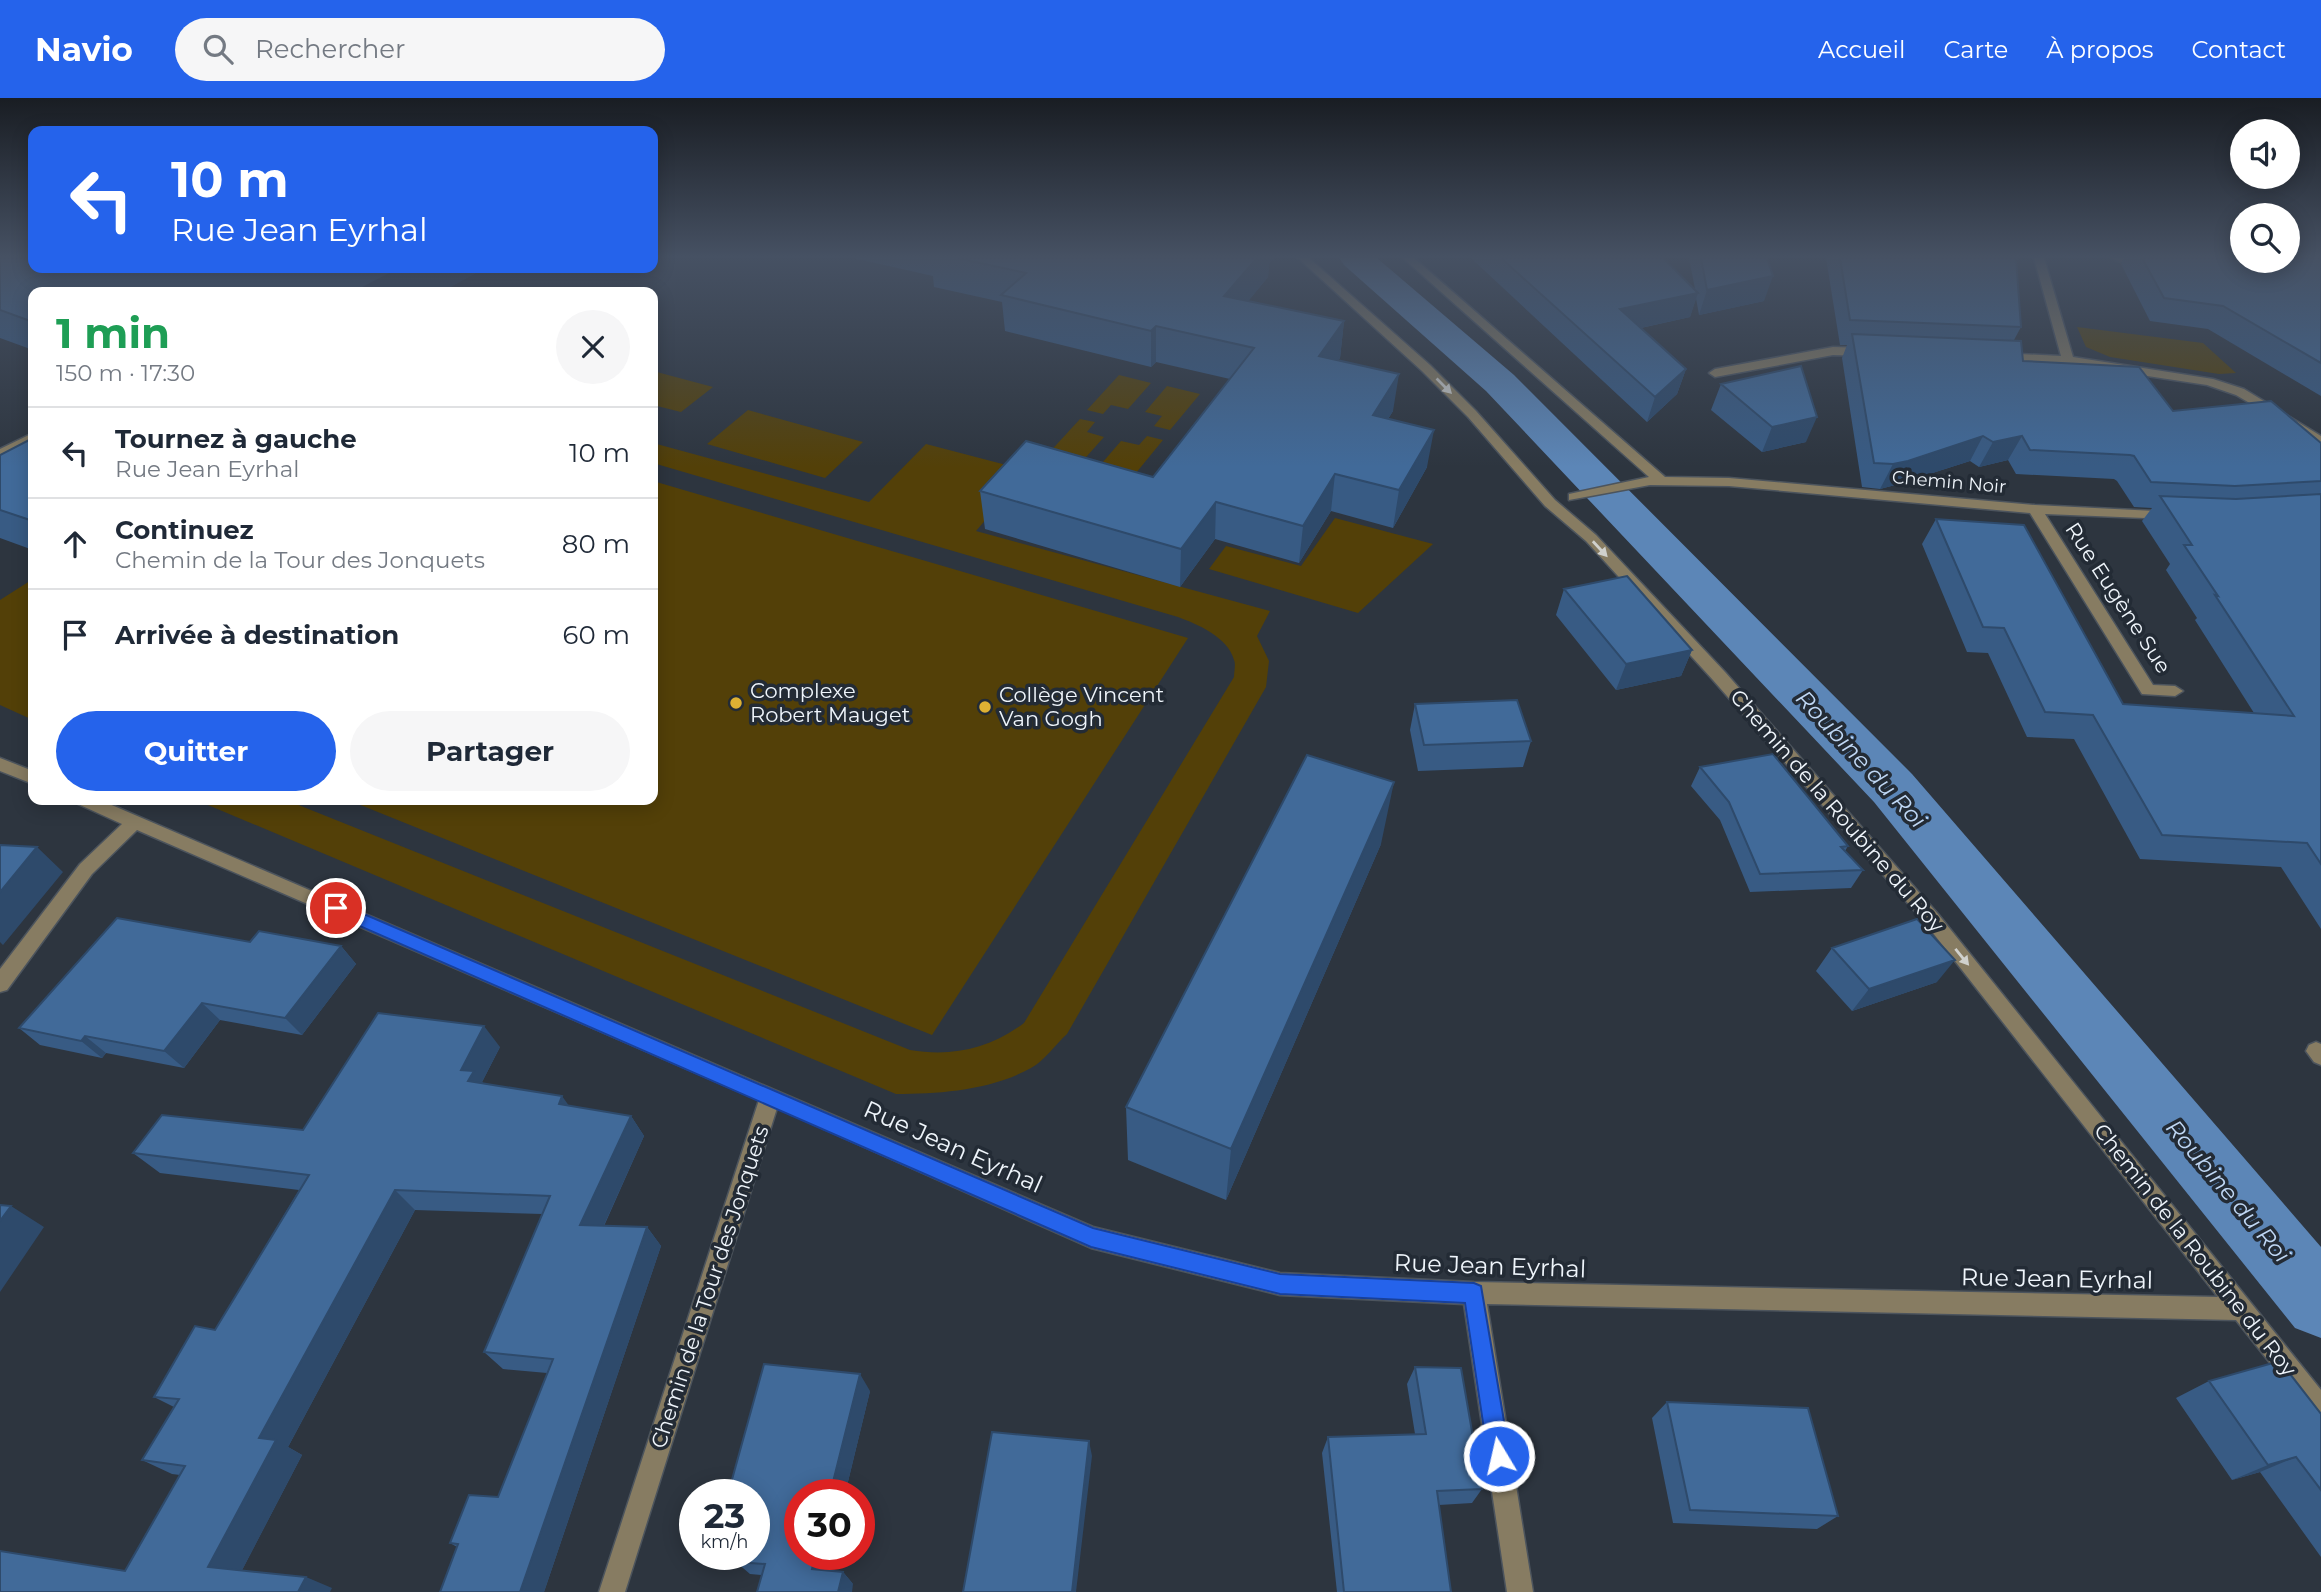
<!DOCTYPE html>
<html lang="fr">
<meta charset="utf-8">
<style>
:root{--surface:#fff;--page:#f6f6f7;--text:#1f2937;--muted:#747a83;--line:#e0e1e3;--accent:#2563eb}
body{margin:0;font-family:Montserrat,sans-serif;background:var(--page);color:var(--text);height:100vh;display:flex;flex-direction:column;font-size:26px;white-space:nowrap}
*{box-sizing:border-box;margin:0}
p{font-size:23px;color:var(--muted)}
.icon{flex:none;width:38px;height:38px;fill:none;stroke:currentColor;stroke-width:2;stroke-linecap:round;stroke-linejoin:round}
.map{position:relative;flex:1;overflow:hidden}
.drawer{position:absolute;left:28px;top:189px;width:630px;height:518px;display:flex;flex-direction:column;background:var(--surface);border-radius:14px;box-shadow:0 4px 18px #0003}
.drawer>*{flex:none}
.banner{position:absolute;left:28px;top:28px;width:630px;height:147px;border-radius:14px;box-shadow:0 4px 18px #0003;background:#2563eb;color:#fff;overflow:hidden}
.tools{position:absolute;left:2230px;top:21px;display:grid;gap:14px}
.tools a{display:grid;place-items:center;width:70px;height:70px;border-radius:50%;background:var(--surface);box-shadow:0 4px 18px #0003;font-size:35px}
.speed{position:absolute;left:679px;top:1381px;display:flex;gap:14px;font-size:35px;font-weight:700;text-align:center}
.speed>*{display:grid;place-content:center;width:91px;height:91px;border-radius:50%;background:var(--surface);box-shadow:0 4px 18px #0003;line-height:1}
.speed small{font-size:18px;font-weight:400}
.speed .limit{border:10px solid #d22;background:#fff;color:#111}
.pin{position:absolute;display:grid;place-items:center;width:60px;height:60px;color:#fff;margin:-30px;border:4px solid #fff;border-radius:50%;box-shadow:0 2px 7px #0007}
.me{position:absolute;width:77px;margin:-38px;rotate:351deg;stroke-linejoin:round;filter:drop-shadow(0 0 5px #0008)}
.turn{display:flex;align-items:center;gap:24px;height:147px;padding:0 28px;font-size:32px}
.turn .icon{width:91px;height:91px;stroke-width:2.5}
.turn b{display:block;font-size:49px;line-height:60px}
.round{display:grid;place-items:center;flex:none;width:74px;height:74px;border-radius:37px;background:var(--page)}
.head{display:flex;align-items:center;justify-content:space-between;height:119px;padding:0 28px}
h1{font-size:42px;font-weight:700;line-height:52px;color:#1e9e55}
.action{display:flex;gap:14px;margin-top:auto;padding:14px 28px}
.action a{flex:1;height:80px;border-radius:42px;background:var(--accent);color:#fff;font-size:28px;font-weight:700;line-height:80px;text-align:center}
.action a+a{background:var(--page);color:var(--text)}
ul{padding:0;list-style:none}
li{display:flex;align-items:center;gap:21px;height:91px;padding:0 28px;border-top:2px solid var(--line)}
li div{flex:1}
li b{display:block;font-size:26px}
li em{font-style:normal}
header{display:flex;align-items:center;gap:42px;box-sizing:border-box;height:98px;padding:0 35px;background:var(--accent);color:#fff}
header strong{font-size:33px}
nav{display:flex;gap:38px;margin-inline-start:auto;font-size:24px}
.search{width:490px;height:63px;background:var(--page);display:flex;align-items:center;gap:18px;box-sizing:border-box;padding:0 24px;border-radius:38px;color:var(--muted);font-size:26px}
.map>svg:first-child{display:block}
</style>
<header>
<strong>Navio</strong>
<div class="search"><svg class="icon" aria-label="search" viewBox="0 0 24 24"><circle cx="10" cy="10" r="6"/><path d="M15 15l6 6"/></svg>Rechercher</div>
<nav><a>Accueil</a><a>Carte</a><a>À propos</a><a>Contact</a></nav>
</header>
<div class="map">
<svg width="2321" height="1494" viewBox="0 0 2321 1494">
<rect width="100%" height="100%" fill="#2d353f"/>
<path fill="#534008" d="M 2077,229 L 2203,245 L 2236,275 L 2219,276 L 2110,259 L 2086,249 Z
M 653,273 L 713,289 L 681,314 L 653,307 Z
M 1119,277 L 1151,285 L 1128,311 L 1111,307 L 1103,316 L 1087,312 Z
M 1167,288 L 1200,296 L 1170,332 L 1154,328 L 1162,318 L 1145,314 Z
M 748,312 L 863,344 L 825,380 L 707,346 Z
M 1080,321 L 1095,324 L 1087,334 L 1104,339 L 1079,367 L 1046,358 Z
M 1147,338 L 1163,342 L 1131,381 L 1096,372 L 1121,343 L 1139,347 Z
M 653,345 L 869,404 L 926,346 L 1014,369 L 1027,373 L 976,433 L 1270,513 L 1257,538 L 1269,563 L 1266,589 L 1067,936 C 1056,946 1044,963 1031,970 C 992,992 940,996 896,996 L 196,702 L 286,702 L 910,952 C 952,959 989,951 1024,925 L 1234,579 C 1234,574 1236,566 1234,562 C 1228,539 1197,526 1178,519 L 653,365 Z
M 653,383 L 1188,540 L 932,937 L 348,702 L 653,702 Z
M 1335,420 L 1433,446 L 1358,515 L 1209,471 L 1226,448 L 1301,468 Z
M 33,481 L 33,622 L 0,607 L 0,502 Z"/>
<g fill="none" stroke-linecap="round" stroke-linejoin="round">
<path fill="#5c86b7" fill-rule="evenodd" d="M 1339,160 L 1377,160 L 1514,277 L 1912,676 L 2321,1149 L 2321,1240 L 2295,1230 L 1874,704 L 1486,293 L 1344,167 Z"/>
<defs>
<path id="minor" d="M 1298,160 L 1309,160 L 1430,267 L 1476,313 L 1555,402 L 1596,437 L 1725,574 L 1938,816 L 2321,1292 L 2321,1323 L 2313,1319 L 2236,1222 L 1487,1206 L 1533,1494 L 1507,1494 L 1464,1206 L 1280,1197 L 1091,1150 L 777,1010 L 625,1494 L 599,1494 L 759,1002 L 137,732 L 92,776 L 7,892 L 0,894 L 0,871 L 80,766 L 122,726 L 78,706 L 76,702 L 100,702 L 1093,1129 L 1280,1175 L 1474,1184 L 2218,1199 L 1926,826 L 1713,582 L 1586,443 L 1545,408 L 1468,319 L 1422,273 Z
M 1403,160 L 1414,160 L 1665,379 L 1729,380 L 2035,407 L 2175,414 L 2177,417 L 2170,421 L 2045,416 L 2153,587 L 2175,588 L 2183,593 L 2175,598 L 2142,596 L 2030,415 L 1729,388 L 1650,387 L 1569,402 L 1569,396 L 1649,379 Z
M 2034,160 L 2044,160 L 2073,259 L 2213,281 L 2244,291 L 2321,338 L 2321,347 L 2236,297 L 2207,287 L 2068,266 L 1996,262 L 1994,259 L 2000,255 L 2061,258 Z
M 2112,160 L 2147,160 L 2152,163 C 2143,169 2120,166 2112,160 Z
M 1833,249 L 1867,250 L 1873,254 L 1867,258 L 1833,257 L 1715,279 L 1709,275 L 1715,271 Z
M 33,335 L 33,344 L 0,360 L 0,351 Z
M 0,660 L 33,673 L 33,686 L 0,673 Z
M 2316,944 L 2321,946 L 2321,967 L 2314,964 L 2306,953 L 2309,947 Z"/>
</defs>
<use href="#minor" stroke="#4c545d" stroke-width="3"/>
<use href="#minor" fill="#877c62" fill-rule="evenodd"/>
</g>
<path fill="#385b84" d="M 0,160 L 33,170 L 485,170 L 441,194 L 33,194 L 33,252 L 0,240 Z
M 853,160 L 1274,160 L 1269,166 L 1268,179 L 1248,203 L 1344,223 L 1340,260 L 1338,262 L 1393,313 L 1388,321 L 1427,369 L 1393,430 L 1331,413 L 1299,465 L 1215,441 L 1180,489 L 985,431 L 980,393 L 1153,379 L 1230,281 L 1156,264 L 1151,269 L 1005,233 L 1002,204 L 934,189 L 933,178 Z
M 1471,160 L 1663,160 L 1695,191 L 1689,160 L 1767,160 L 1764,203 L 1699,217 L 1696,200 L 1690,219 L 1641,230 L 1686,271 L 1677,296 L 1647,324 Z
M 1826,160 L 2016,160 L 2021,229 L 2014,242 L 2023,263 L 2173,313 L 2321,345 L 2321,831 L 2281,769 L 2140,761 L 2074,641 L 2027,639 L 1988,555 L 1967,554 L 1922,446 L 1936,421 L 2123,606 L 2254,615 L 2195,522 L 2197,520 L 2166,472 L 2170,466 L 2142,423 L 2152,410 L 2134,409 L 2117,383 L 2114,381 L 2016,376 L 2008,362 L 1979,369 L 1970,363 L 1895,387 L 1880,391 L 1862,389 L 1842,260 L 1847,247 L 1840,247 Z
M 2124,160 L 2321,160 L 2321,298 L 2208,231 L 2150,223 L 2121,166 Z
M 1721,286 L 1806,344 L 1762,354 L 1711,312 Z
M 33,340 L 33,452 L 0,440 L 0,357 Z
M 1564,491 L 1692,552 L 1681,578 L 1616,592 L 1556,517 Z
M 1415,606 L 1531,643 L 1523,669 L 1418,673 L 1410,632 Z
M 1700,669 L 1848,748 L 1845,753 L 1863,772 L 1851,790 L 1750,794 L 1720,722 L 1691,688 Z
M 1381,746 L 1226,1102 L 1128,1062 L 1126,1009 Z
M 250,844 L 341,848 L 356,866 L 302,937 L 220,922 L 184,970 L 106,955 L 102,960 L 40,947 L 19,930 Z
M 1832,850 L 1937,884 L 1852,913 L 1816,873 Z
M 500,949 L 482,984 L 484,986 L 569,1008 L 631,1018 L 644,1038 L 604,1128 L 647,1129 L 661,1148 L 544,1494 L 440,1494 L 457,1449 L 450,1445 L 498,1399 L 547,1275 L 503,1271 L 484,1254 L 542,1116 L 415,1112 L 288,1349 L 302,1357 L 242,1472 L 332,1490 L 125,1473 L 180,1377 L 172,1376 L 142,1362 L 174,1309 L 154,1299 L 215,1232 L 299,1092 L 160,1075 L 133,1055 L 303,1032 Z
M 1415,1269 L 1482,1391 L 1472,1405 L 1439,1407 L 1451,1494 L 1337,1494 L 1322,1355 L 1328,1339 L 1415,1336 L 1407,1286 Z
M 2209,1283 L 2321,1316 L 2321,1459 L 2260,1374 L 2232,1382 L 2176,1300 Z
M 870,1293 L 845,1396 L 800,1396 L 800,1456 L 830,1456 L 826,1472 L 843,1474 L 853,1486 L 750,1476 L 736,1464 Z
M 1667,1304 L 1838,1418 L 1817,1431 L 1673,1425 L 1652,1320 Z"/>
<path fill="#2e4a6b" d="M 1257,160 L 1274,160 L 1269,166 L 1268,179 L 1223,234 L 1224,198 Z
M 401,170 L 485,170 L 441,194 L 355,194 Z
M 1773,178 L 1764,203 L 1699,217 L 1707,192 Z
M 1698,195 L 1690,219 L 1613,236 L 1620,211 Z
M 1344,223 L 1340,260 L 1316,294 L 1319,258 Z
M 1156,228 L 1156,264 L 1151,269 L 1151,233 Z
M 1686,271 L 1677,296 L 1647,324 L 1655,299 Z
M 1399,276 L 1393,313 L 1367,354 L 1373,317 Z
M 1817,319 L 1806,344 L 1762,354 L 1772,329 Z
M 1434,332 L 1427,369 L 1393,430 L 1399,392 Z
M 1983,338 L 1970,363 L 1895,387 L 1880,391 L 1893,366 Z
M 2022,338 L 2008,362 L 1979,369 L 1993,344 Z
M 1335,376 L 1331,413 L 1299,465 L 1303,428 Z
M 1216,404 L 1215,441 L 1180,489 L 1181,451 Z
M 1692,552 L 1681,578 L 1616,592 L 1626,566 Z
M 1394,684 L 1381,746 L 1226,1102 L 1231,1051 Z
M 37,749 L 63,774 L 3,847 L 0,844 L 0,794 Z
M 341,848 L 356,866 L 302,937 L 285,920 Z
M 1955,862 L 1937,884 L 1852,913 L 1869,891 Z
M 202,905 L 220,922 L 184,970 L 164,953 Z
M 484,928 L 500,949 L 482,984 L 491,994 L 486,1004 L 461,972 Z
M 85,938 L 106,955 L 102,960 L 81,943 Z
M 562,998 L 577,1019 L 559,1006 Z
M 631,1018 L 644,1038 L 596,1145 L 580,1127 Z
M 395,1092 L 415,1112 L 288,1349 L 302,1357 L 238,1480 L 208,1469 L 259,1340 Z
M 11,1108 L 44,1129 L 0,1194 L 0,1123 Z
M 647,1129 L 661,1148 L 544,1494 L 520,1494 Z
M 860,1276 L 870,1293 L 845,1396 L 830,1396 Z
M 1089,1343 L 1092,1358 L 1076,1494 L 1072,1494 Z
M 2296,1359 L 2260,1374 L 2232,1382 L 2268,1367 Z
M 815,1456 L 830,1456 L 824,1483 L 812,1471 Z
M 843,1474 L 853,1486 L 852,1494 L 838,1494 Z
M 306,1479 L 332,1490 L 330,1494 L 298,1494 Z"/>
<path fill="#416a99" stroke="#2e4a6b" stroke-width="2" d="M 0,160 L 33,160 L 33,170 L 401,170 L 355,194 L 33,194 L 33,224 L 0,212 Z
M 957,160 L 1257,160 L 1224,198 L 1344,223 L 1319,258 L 1399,276 L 1373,317 L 1434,332 L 1399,392 L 1335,376 L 1303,428 L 1216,404 L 1181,451 L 980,393 L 1026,343 L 1153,379 L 1254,250 L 1156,228 L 1151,233 L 1001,197 L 1026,175 Z
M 1501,160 L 1663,160 L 1698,195 L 1620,211 L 1686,271 L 1655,299 Z
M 1701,160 L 1767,160 L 1773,178 L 1707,192 Z
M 1840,160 L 2016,160 L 2021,229 L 1850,222 Z
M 2142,160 L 2242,160 L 2242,163 L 2287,163 L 2287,160 L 2321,160 L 2321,265 L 2223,208 L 2164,200 Z
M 1852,236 L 2021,243 L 2023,263 L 2139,269 L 2173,313 L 2271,303 L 2321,345 L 2321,383 L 2235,388 L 2151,384 L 2134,358 L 2130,357 L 2030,352 L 2022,338 L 1993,344 L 1983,338 L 1908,363 L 1893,366 L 1874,365 Z
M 1801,268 L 1817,319 L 1772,329 L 1721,286 Z
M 33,340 L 33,423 L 0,412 L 0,357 Z
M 2321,396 L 2321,766 L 2307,745 L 2162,737 L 2093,617 L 2045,614 L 2004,530 L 1983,529 L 1936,421 L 2024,427 L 2123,606 L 2294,618 L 2215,497 L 2218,498 L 2184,447 L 2192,447 L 2160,398 L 2236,401 Z
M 1627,478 L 1692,552 L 1626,566 L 1564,491 Z
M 1517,602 L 1531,643 L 1424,647 L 1415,606 Z
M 1773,656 L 1848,748 L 1841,749 L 1863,772 L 1760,776 L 1729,704 L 1700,669 Z
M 1307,657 L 1394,684 L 1231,1051 L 1126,1009 Z
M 0,747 L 37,749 L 0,794 Z
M 117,820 L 250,844 L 259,833 L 341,848 L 285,920 L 202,905 L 164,953 L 85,938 L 81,943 L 19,930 Z
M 1917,821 L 1955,862 L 1869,891 L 1832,850 Z
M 378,915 L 484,928 L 461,972 L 474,973 L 468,983 L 562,998 L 559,1006 L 631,1018 L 580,1127 L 647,1129 L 520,1494 L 440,1494 L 458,1446 L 450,1445 L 469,1397 L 498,1399 L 553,1261 L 484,1254 L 550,1098 L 395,1092 L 259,1340 L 276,1342 L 208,1469 L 306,1479 L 298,1494 L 0,1494 L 0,1453 L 125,1473 L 185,1368 L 142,1362 L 179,1301 L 154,1299 L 195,1228 L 215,1232 L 309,1077 L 133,1055 L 162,1017 L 303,1032 Z
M 0,1107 L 11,1108 L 0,1123 Z
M 2280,1263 L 2321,1316 L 2321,1392 L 2296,1359 L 2268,1367 L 2209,1283 Z
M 764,1266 L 860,1276 L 830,1396 L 800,1396 L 800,1456 L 815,1456 L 812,1471 L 843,1474 L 838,1494 L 757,1494 L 765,1466 L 736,1464 L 738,1456 L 754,1456 L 754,1396 L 728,1396 Z
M 1415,1269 L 1461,1270 L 1482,1391 L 1437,1393 L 1451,1494 L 1344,1494 L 1328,1339 L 1426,1336 Z
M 1667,1304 L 1808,1310 L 1838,1418 L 1690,1412 Z
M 992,1334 L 1089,1343 L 1072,1494 L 963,1494 Z"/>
<defs><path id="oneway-solid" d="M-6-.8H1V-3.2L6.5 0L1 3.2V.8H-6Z" transform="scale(1.75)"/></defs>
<g fill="#d0d1cd">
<use href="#oneway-solid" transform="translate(1444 288) rotate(45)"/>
<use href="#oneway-solid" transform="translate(1600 451) rotate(47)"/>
<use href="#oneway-solid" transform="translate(1962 859) rotate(51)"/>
</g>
<linearGradient id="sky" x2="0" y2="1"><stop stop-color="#191d23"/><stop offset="0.43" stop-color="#465163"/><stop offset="1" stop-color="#465163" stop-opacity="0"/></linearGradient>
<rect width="2321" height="369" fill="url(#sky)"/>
<path fill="#2563eb" stroke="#184099" stroke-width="2" d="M 336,804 L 1093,1130 L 1280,1176 L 1474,1185 L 1481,1188 L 1510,1358 L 1507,1366 L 1499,1369 L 1491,1366 L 1488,1358 L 1465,1205 L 1280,1196 L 1091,1149 L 330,815 L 328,810 L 330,806 Z"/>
<g fill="#deb133" stroke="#232b35" stroke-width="2.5">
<circle cx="736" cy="605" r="7"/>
<circle cx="985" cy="609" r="7"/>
</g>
<g text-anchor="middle" stroke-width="7" stroke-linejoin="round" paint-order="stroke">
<g font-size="18" fill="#eff5fb" stroke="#232b35">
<text transform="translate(1949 384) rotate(5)" y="6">Chemin Noir</text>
</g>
<g font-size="21" fill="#eff5fb" stroke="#232b35">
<text transform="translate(2118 500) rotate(57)" y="7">Rue Eugène Sue</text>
<text transform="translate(1837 713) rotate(49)" y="7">Chemin de la Roubine du Roy</text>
<text transform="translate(2195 1152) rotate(52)" y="7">Chemin de la Roubine du Roy</text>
<text transform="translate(710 1189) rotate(-72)" y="7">Chemin de la Tour des Jonquets</text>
</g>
<g font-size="21" fill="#eff5fb" stroke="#232b35" text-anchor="start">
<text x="750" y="600">Complexe<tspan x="750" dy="24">Robert Mauget</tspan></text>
<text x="999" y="604">Collège Vincent<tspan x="999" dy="24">Van Gogh</tspan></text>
</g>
<g font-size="23" font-style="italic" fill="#bfd7f4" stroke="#232b35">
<text transform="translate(1861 661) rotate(47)" y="8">Roubine du Roi</text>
<text transform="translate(2228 1093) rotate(50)" y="8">Roubine du Roi</text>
</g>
<g font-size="24" fill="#eff5fb" stroke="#232b35">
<text transform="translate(953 1049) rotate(24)" y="8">Rue Jean Eyrhal</text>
<text transform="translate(1490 1168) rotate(2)" y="8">Rue Jean Eyrhal</text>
<text transform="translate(2057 1181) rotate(1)" y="8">Rue Jean Eyrhal</text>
</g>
</g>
</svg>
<div class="tools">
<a><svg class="icon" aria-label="sound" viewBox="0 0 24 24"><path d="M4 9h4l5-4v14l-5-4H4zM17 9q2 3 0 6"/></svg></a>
<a><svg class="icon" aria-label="search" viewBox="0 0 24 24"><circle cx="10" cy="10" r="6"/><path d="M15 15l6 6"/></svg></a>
</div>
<div class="speed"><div>23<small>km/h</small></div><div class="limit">30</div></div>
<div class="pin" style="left:336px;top:810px;background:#d93025"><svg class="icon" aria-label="arrive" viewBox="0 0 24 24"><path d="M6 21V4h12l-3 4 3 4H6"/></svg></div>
<svg class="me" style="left:1499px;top:1358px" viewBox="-20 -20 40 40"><circle r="17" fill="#2563eb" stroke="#fff" stroke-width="3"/><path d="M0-11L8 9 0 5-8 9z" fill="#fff"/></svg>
<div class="banner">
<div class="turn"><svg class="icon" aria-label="left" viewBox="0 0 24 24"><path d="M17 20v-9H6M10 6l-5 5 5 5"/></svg><div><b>10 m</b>Rue Jean Eyrhal</div></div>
</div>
<section class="drawer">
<div class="head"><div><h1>1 min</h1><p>150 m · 17:30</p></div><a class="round"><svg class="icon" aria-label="close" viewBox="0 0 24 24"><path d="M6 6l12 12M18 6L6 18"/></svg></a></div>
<ul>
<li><svg class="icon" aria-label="left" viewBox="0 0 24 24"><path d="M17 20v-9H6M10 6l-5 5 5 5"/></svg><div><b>Tournez à gauche</b><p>Rue Jean Eyrhal</p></div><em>10 m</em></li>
<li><svg class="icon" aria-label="ahead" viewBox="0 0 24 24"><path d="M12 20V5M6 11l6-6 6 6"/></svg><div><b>Continuez</b><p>Chemin de la Tour des Jonquets</p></div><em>80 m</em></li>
<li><svg class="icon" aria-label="arrive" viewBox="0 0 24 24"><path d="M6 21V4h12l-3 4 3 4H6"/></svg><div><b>Arrivée à destination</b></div><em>60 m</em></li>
</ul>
<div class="action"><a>Quitter</a><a>Partager</a></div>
</section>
</div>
